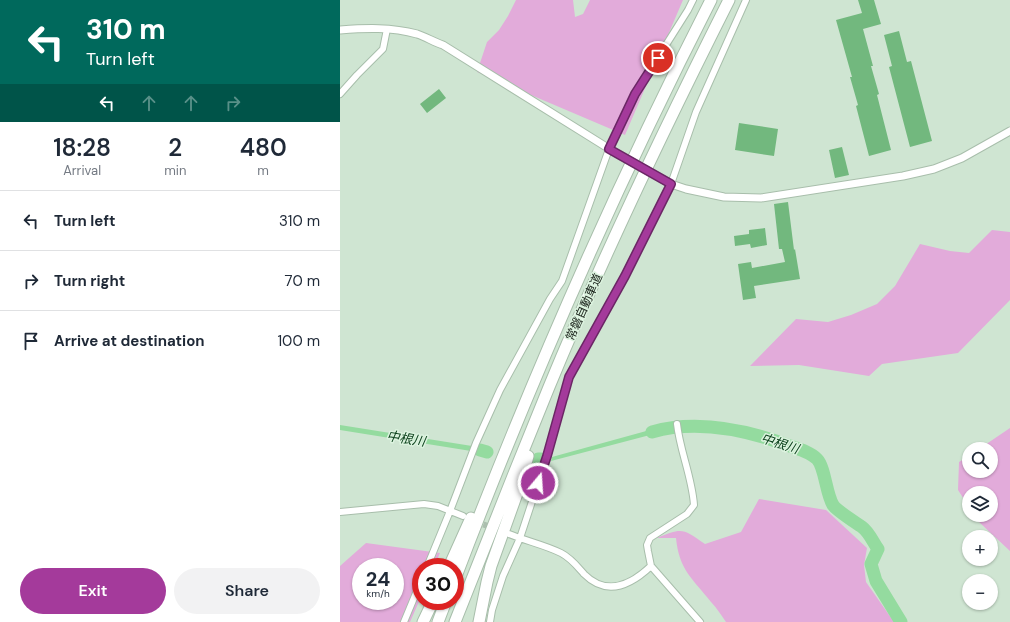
<!DOCTYPE html>
<meta charset="utf-8">
<style>
:root{--surface:#fff;--page:#f2f2f3;--text:#1f2937;--muted:#747a83;--line:#e0e1e3;--accent:#a43a9b}
body{margin:0;font-family:"DM Sans","Noto Sans JP",sans-serif;background:var(--page);color:var(--text);height:100vh;display:flex;flex-direction:column;font-size:15px;white-space:nowrap}
*{box-sizing:border-box;margin:0}
p{font-size:13px;color:var(--muted)}
.icon{flex:none;width:22px;height:22px;fill:none;stroke:currentColor;stroke-width:2;stroke-linecap:round;stroke-linejoin:round}
.map{position:relative;flex:1;overflow:hidden}
.details{display:flex;flex-direction:column;background:var(--surface);width:340px}
.details>*{flex:none}
.hud{background:#00695c;color:#fff;overflow:hidden}
.tools{position:absolute;left:622px;top:442px;display:grid;gap:8px}
.tools a{display:grid;place-items:center;width:36px;height:36px;border-radius:50%;background:var(--surface);box-shadow:0 1px 3px #0004;font-size:20px}
.speed{position:absolute;left:12px;top:558px;display:flex;gap:8px;font-size:20px;font-weight:700;text-align:center}
.speed>*{display:grid;place-content:center;width:52px;height:52px;border-radius:50%;background:var(--surface);box-shadow:0 1px 3px #0004;line-height:1}
.speed small{font-size:10px;font-weight:400}
.speed .limit{border:6px solid #d22;background:#fff;color:#111}
.pin{position:absolute;display:grid;place-items:center;width:34px;height:34px;color:#fff;margin:-17px;border:2px solid #fff;border-radius:50%;box-shadow:0 1px 4px #0007}
.me{position:absolute;width:44px;margin:-22px;rotate:18deg;stroke-linejoin:round;filter:drop-shadow(0 0 3px #0008)}
.turn{display:flex;align-items:center;gap:14px;height:84px;padding:0 20px;font-size:18px}
.turn .icon{width:52px;height:52px;stroke-width:2.5}
.turn b{display:block;font-size:28px;line-height:34px}
.lanes{display:flex;align-items:center;height:38px;padding:0 20px;background:#0003;justify-content:center;gap:20px;direction:ltr}
.lanes .off{opacity:.35}
.eta{display:flex;justify-content:space-evenly;align-items:center;height:68px;text-align:center}
.eta b{font-size:24px;font-weight:600;line-height:28px}
.button{display:flex;gap:8px;margin-top:auto;padding:8px 20px}
.button a{flex:1;height:46px;border-radius:24px;background:var(--accent);color:#fff;font-size:16px;font-weight:600;line-height:46px;text-align:center}
.button a+a{background:var(--page);color:var(--text)}
ul{padding:0;list-style:none}
li{display:flex;align-items:center;gap:12px;height:60px;padding:0 20px;border-top:1px solid var(--line)}
li div{flex:1}
li b{display:block;font-size:15px}
li em{font-style:normal}
main{display:flex;flex:1;min-height:0}
.map>svg:first-child{display:block}
</style>
<main>
<section class="details">
<div class="hud">
<div class="turn"><svg class="icon" aria-label="left" viewBox="0 0 24 24"><path d="M17 20v-9H6M10 6l-5 5 5 5"/></svg><div><b>310 m</b>Turn left</div></div>
<div class="lanes"><svg class="icon" aria-label="left" viewBox="0 0 24 24"><path d="M17 20v-9H6M10 6l-5 5 5 5"/></svg><svg class="icon off" aria-label="ahead" viewBox="0 0 24 24"><path d="M12 20V5M6 11l6-6 6 6"/></svg><svg class="icon off" aria-label="ahead" viewBox="0 0 24 24"><path d="M12 20V5M6 11l6-6 6 6"/></svg><svg class="icon off" aria-label="right" viewBox="0 0 24 24"><path d="M7 20v-9h11M14 6l5 5-5 5"/></svg></div>
</div>
<div class="eta">
<div><b>18:28</b><p>Arrival</p></div>
<div><b>2</b><p>min</p></div>
<div><b>480</b><p>m</p></div>
</div>
<ul>
<li><svg class="icon" aria-label="left" viewBox="0 0 24 24"><path d="M17 20v-9H6M10 6l-5 5 5 5"/></svg><div><b>Turn left</b></div><em>310 m</em></li>
<li><svg class="icon" aria-label="right" viewBox="0 0 24 24"><path d="M7 20v-9h11M14 6l5 5-5 5"/></svg><div><b>Turn right</b></div><em>70 m</em></li>
<li><svg class="icon" aria-label="arrive" viewBox="0 0 24 24"><path d="M6 21V4h12l-3 4 3 4H6"/></svg><div><b>Arrive at destination</b></div><em>100 m</em></li>
</ul>
<div class="button"><a>Exit</a><a>Share</a></div>
</section>
<div class="map">
<svg width="670" height="622" viewBox="0 0 670 622">
<rect width="100%" height="100%" fill="#cfe5d2"/>
<path fill="#e2abda" fill-rule="evenodd" d="M 176,0 L 233,0 L 235,17 L 243,14 L 250,0 L 343,0 L 285,135 L 137,72 L 147,42 L 159,30 L 168,16 Z
M 652,230 L 670,232 L 670,300 L 618,353 L 542,364 L 529,376 L 459,365 L 410,366 L 456,319 L 488,322 L 511,315 L 537,304 L 555,286 L 580,244 L 610,251 L 629,253 Z
M 670,428 L 670,551 L 639,522 L 634,515 L 651,515 L 651,493 L 629,493 L 629,507 L 618,490 L 619,462 L 629,456 L 629,471 L 651,471 L 651,449 L 639,449 Z
M 419,499 L 486,510 L 527,548 L 524,565 L 526,582 L 554,622 L 386,622 C 381,615 377,608 371,602 C 353,579 339,570 336,538 L 317,538 C 343,527 343,529 365,544 L 401,532 Z
M 26,543 L 100,553 L 94,567 L 81,567 L 81,597 L 70,622 L 0,622 L 0,566 ZM 21,567 L 55,567 L 55,601 L 21,601 Z"/>
<path fill="#94db9f" d="M 0,425 L 132,446 L 131,451 L 0,430 Z
M 328,425 L 329,430 L 211,461 L 212,457 Z"/>
<g fill="none" stroke-linecap="round" stroke-linejoin="round">
<path stroke="#94db9f" stroke-width="13" d="M 312,432 C 357,419 407,430 450,446 C 459,449 470,452 477,459 C 485,467 486,494 493,505 C 497,511 515,522 522,527 C 529,532 533,542 538,549 L 531,564 L 536,581 L 561,622
M 140,450 L 147,452
M 198,459 L 201,459"/>
</g>
<path fill="#72b87e" d="M 518,0 L 534,0 L 541,24 L 523,29 L 533,66 L 531,66 L 539,94 L 537,95 L 551,150 L 529,156 L 516,106 L 518,105 L 510,77 L 512,77 L 496,20 L 522,13 Z
M 559,31 L 567,62 L 571,61 L 592,141 L 570,147 L 549,67 L 552,66 L 544,35 Z
M 99,89 L 106,98 L 87,113 L 80,104 Z
M 399,123 L 438,129 L 434,156 L 395,150 Z
M 502,147 L 509,175 L 495,178 L 489,150 Z
M 448,202 L 454,250 L 455,249 L 460,279 L 414,286 L 416,298 L 403,300 L 398,264 L 411,262 L 412,268 L 445,262 L 442,249 L 439,249 L 434,204 Z
M 425,228 L 427,245 L 411,248 L 410,244 L 395,246 L 394,236 L 409,234 L 409,230 Z"/>
<g fill="none" stroke-linecap="round" stroke-linejoin="round">
<path stroke="#acbfaf" stroke-width="6" stroke-dasharray="6 3" stroke-linecap="butt" d="M 135,521 L 165,533"/>
<defs>
<path id="minor" d="M 0,94 L 17,75 L 43,49 L 47,29
M 337,424 C 340,451 352,477 354,505 L 347,514 L 310,538 L 307,545 L 308,551 L 311,566 L 360,622
M 0,512 L 84,504 L 98,506 L 123,516
M 169,534 C 186,541 205,545 221,553 C 231,558 237,566 244,574 C 267,597 291,585 311,566
M 87,567 L 110,511 L 136,443 L 160,390 L 210,299 L 222,281 L 269,149 L 295,94 L 348,10 L 353,0
M 64,622 L 81,581
M 150,622 L 152,610 L 163,576 L 180,538 L 207,456 L 229,377 L 285,276 L 331,184 L 356,112 L 406,0"/>
<path id="tertiary" d="M 0,30 C 26,28 51,27 77,34 C 86,37 94,42 103,45 L 276,153
M 324,180 L 331,184 L 346,189 L 384,197 L 421,198 L 563,176 L 594,169 L 622,158 L 670,131"/>
<path id="motorway" d="M 109,567 L 131,518
M 115,579 C 190,382 275,188 371,0
M 83,622 L 93,601
M 98,622 L 106,601
M 115,622 C 146,544 177,465 209,387 C 263,256 325,127 389,0
M 139,622 L 147,582 L 151,566 L 179,488 L 188,456"/>
</defs>
<use href="#minor" stroke="#a8beab" stroke-width="8"/>
<use href="#tertiary" stroke="#a8beab" stroke-width="9"/>
<use href="#motorway" stroke="#a8beab" stroke-width="13"/>
<use href="#minor" stroke="#fff" stroke-width="6"/>
<use href="#tertiary" stroke="#fff" stroke-width="7"/>
<use href="#motorway" stroke="#fff" stroke-width="11"/>
<defs>
<path id="tertiary-bridge" d="M 276,153 L 324,180"/>
</defs>
<use href="#tertiary-bridge" stroke="#a8beab" stroke-width="9" stroke-linecap="butt"/>
<use href="#tertiary-bridge" stroke="#fff" stroke-width="7"/>
</g>
<g fill="none" stroke-linecap="round" stroke-linejoin="round">
<defs>
<path id="route" d="M 198,483 L 207,456 L 229,377 L 285,276 L 331,184 L 269,149 L 295,94 L 318,58"/>
</defs>
<use href="#route" stroke="#6b2665" stroke-width="10"/>
<use href="#route" stroke="#a43a9b" stroke-width="7"/>
</g>
<g text-anchor="middle" stroke-width="3" stroke-linejoin="round" paint-order="stroke">
<g font-size="12" fill="#202921" stroke="#dcf3df">
<text transform="translate(244 307) rotate(-66)" y="4">常磐自動車道</text>
</g>
<g font-size="13" font-style="italic" fill="#083e18" stroke="#dcf3df">
<text transform="translate(66 438) rotate(9)" y="5">中根川</text>
<text transform="translate(440 443) rotate(18)" y="5">中根川</text>
</g>
</g>
</svg>
<div class="tools">
<a><svg class="icon" aria-label="search" viewBox="0 0 24 24"><circle cx="10" cy="10" r="6"/><path d="M15 15l6 6"/></svg></a>
<a><svg class="icon" aria-label="layers" viewBox="0 0 24 24"><path d="M12 4l9 5-9 5-9-5zM3 14l9 5 9-5"/></svg></a>
<a>+</a>
<a>−</a>
</div>
<div class="speed"><div>24<small>km/h</small></div><div class="limit">30</div></div>
<div class="pin" style="left:318px;top:58px;background:#d93025"><svg class="icon" aria-label="arrive" viewBox="0 0 24 24"><path d="M6 21V4h12l-3 4 3 4H6"/></svg></div>
<svg class="me" style="left:198px;top:483px" viewBox="-20 -20 40 40"><circle r="17" fill="#a43a9b" stroke="#fff" stroke-width="3"/><path d="M0-11L8 9 0 5-8 9z" fill="#fff"/></svg>
</div>
</main>
